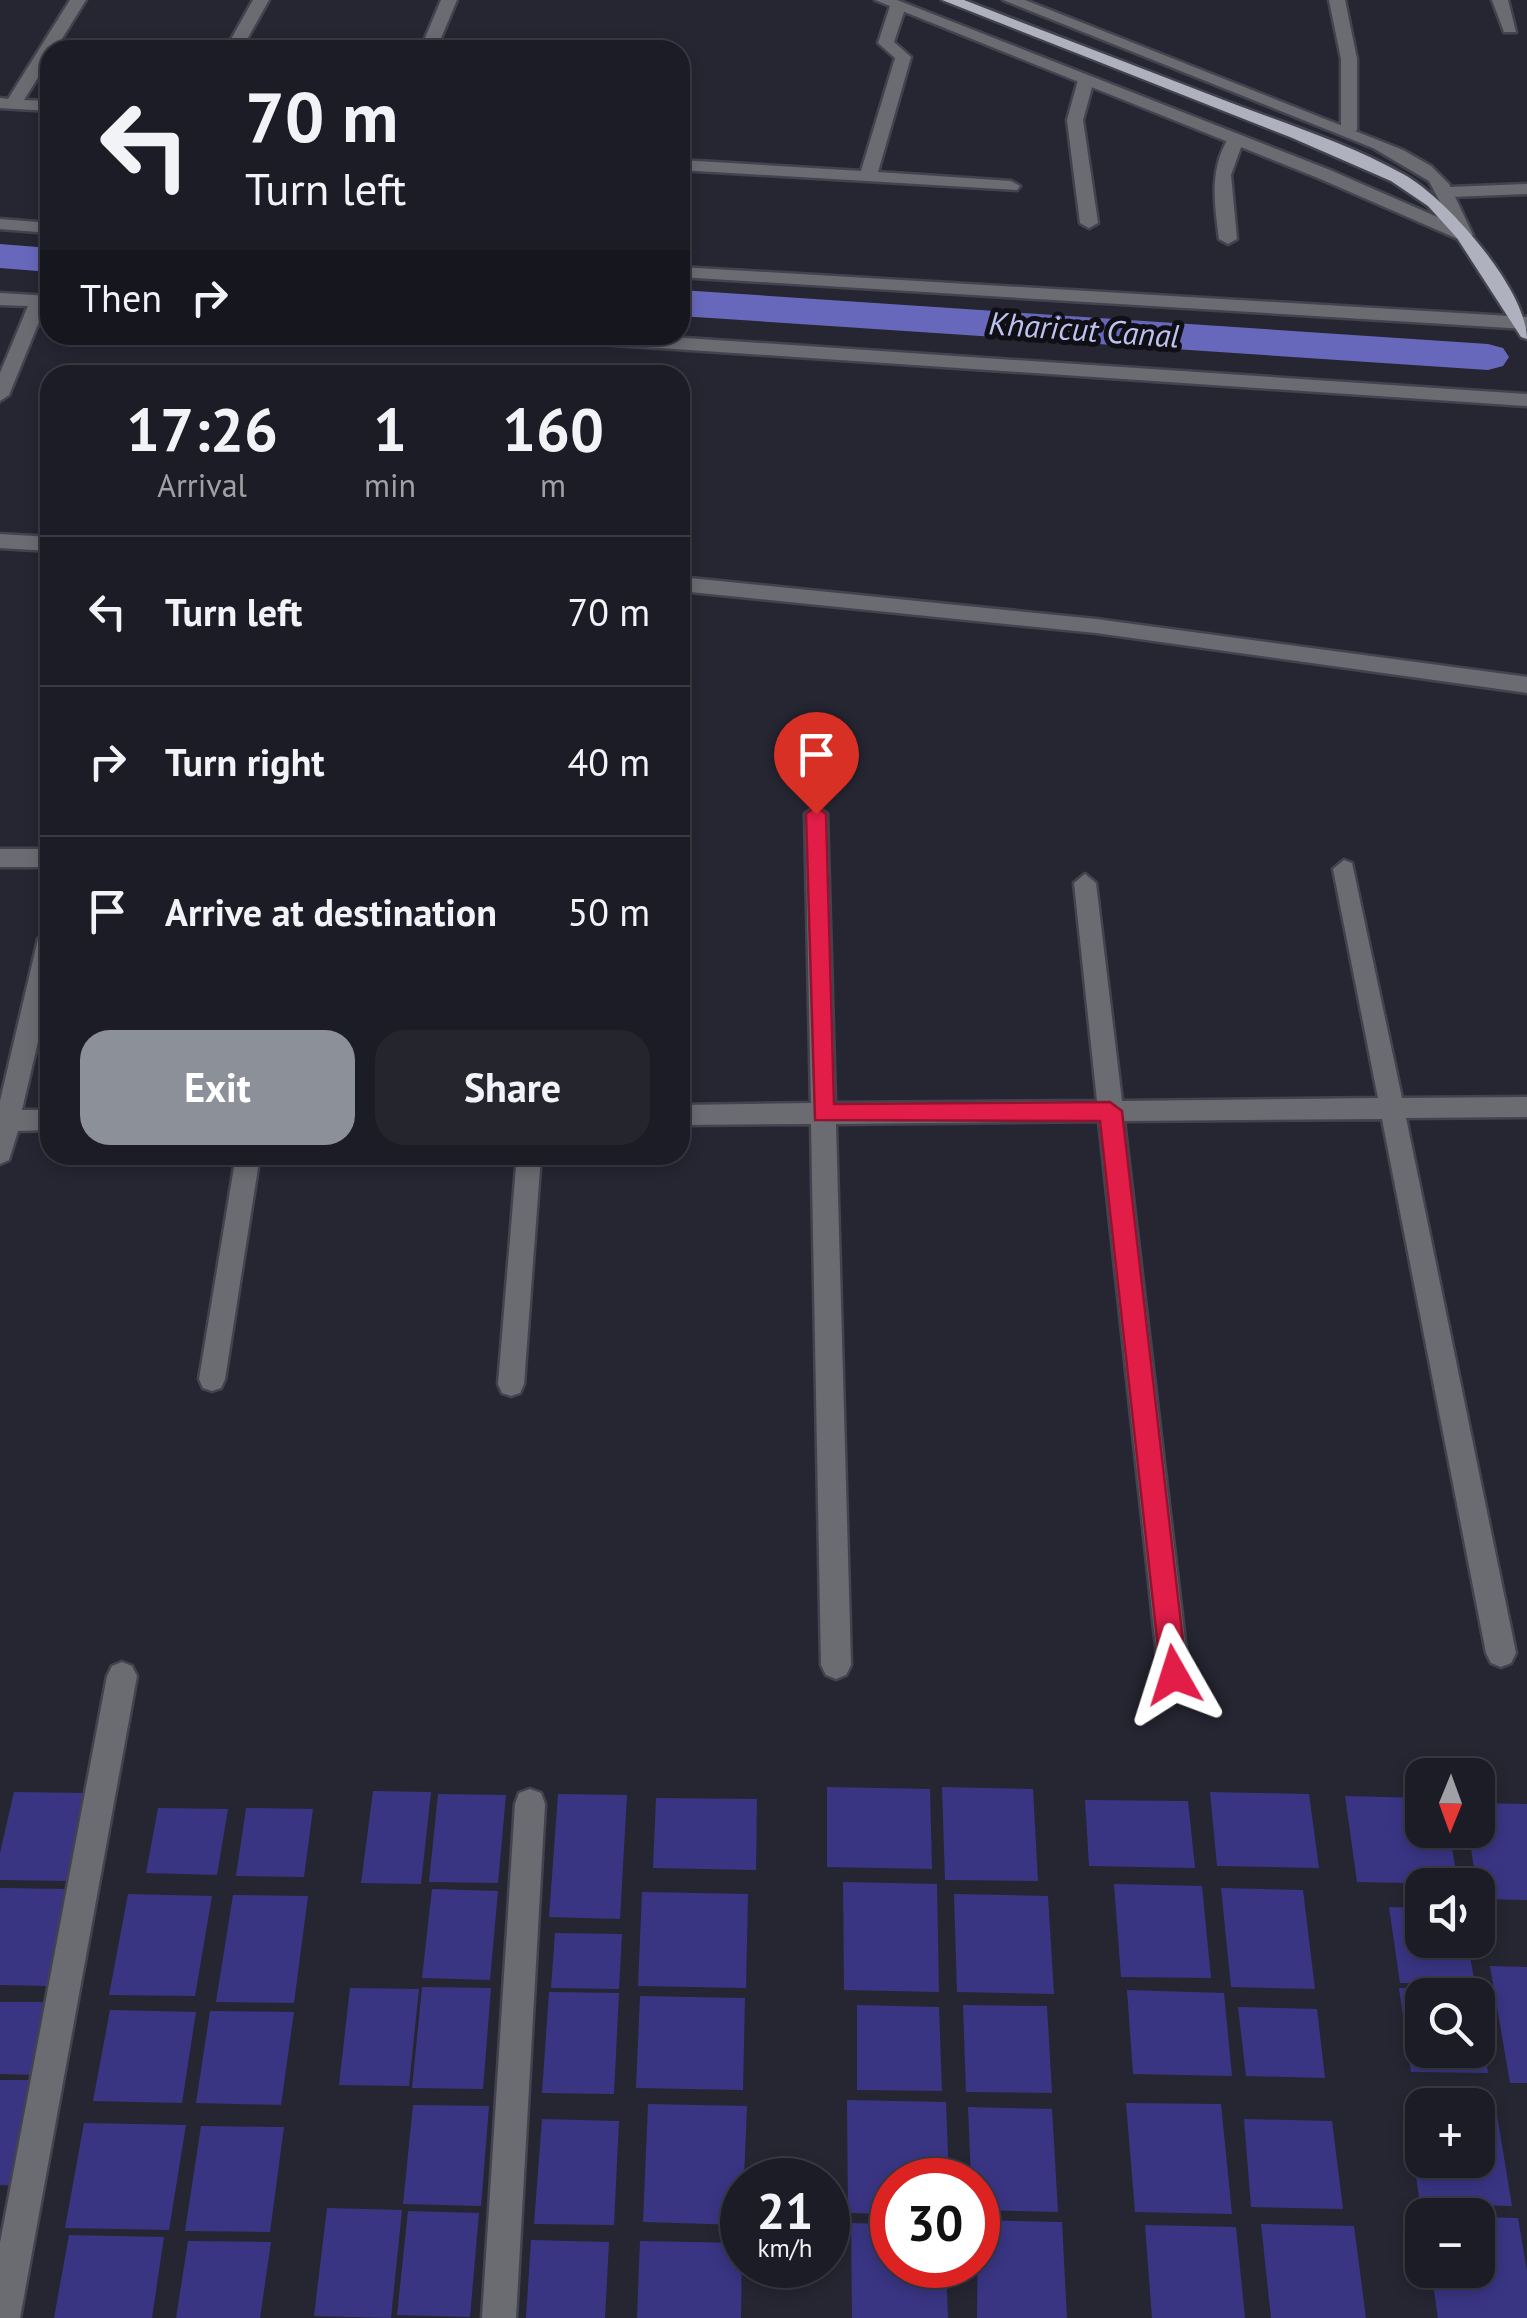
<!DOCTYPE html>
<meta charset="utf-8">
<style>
:root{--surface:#1c1c26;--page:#25252e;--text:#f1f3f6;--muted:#a0a1a7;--line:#3a3a43;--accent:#8c9099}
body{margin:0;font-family:"PT Sans",sans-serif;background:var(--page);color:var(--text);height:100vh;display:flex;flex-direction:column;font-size:38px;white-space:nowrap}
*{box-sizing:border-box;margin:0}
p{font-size:32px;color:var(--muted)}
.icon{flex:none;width:55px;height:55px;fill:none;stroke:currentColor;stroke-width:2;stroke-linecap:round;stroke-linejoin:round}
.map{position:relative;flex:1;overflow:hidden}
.drawer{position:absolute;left:40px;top:365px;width:650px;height:800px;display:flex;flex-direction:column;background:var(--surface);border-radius:30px;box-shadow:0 5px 15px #0003,0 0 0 2px var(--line)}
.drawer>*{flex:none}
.banner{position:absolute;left:40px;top:40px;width:650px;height:305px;border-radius:30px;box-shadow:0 5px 15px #0003,0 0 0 2px var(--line);background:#1c1c26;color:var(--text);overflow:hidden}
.needle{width:65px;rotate:181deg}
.buttons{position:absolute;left:1405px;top:1758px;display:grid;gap:20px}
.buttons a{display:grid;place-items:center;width:90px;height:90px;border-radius:20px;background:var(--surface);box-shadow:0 5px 15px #0003,0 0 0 2px var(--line);font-size:50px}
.speed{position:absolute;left:720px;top:2158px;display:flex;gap:20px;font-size:50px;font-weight:700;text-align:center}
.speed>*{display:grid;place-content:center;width:130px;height:130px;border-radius:50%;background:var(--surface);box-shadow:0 5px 15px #0003,0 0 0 2px var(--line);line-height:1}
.speed small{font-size:25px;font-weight:400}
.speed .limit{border:15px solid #d22;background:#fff;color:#111}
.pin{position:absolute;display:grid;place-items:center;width:85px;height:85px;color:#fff;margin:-102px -42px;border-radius:50% 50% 50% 0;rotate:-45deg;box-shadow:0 0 10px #0007}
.pin .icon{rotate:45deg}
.me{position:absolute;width:110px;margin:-55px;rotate:354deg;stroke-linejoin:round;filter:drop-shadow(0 0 8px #0008)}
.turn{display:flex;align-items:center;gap:35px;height:210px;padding:0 40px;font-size:45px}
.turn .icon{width:130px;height:130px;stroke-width:2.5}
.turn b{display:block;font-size:70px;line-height:85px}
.then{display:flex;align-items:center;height:95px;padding:0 40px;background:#0003;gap:20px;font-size:38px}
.eta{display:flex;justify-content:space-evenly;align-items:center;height:170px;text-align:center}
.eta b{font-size:60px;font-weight:600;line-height:70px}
.primary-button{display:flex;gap:20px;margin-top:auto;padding:20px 40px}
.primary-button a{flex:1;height:115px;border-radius:30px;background:var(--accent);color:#fff;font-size:40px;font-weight:600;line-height:115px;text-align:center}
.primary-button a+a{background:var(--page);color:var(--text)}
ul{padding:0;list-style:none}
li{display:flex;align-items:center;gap:30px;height:150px;padding:0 40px;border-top:2px solid var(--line)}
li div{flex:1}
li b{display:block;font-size:38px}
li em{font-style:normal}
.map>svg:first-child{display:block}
</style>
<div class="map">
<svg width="1527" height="2318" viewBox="0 0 1527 2318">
<rect width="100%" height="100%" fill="#252632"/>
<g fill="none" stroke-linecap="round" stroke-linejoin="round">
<path fill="#6768bb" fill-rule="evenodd" d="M 0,244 L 50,248 L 50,272 L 0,268 Z
M 680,290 L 1488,344 L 1503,348 L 1509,357 L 1503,366 L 1488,370 L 680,316 Z"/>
</g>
<path fill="#393583" d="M 827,1787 L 930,1789 L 932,1869 L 827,1867 Z
M 942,1787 L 1033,1789 L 1038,1881 L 945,1880 Z
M 373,1791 L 431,1792 L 421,1884 L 361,1883 Z
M 14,1792 L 86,1793 L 69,1881 L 0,1880 L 0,1853 Z
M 1210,1792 L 1309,1794 L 1319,1868 L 1217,1866 Z
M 438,1794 L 506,1795 L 498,1883 L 429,1882 Z
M 558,1794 L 627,1795 L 620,1919 L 549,1917 Z
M 1345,1796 L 1422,1798 L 1422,1830 L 1449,1830 L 1458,1884 L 1357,1882 Z
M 656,1798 L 757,1799 L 756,1870 L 653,1868 Z
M 1085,1800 L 1188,1801 L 1195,1868 L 1089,1866 Z
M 1478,1803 L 1527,1804 L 1527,1900 L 1479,1899 L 1468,1830 L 1478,1830 Z
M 158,1808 L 228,1809 L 217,1875 L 146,1873 Z
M 246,1808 L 313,1809 L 304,1877 L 236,1876 Z
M 843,1882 L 937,1884 L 939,1992 L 844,1990 Z
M 1114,1884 L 1202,1886 L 1211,1978 L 1121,1977 Z
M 0,1888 L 68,1889 L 49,1986 L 0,1985 Z
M 1221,1888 L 1303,1890 L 1315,1989 L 1231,1987 Z
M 432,1889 L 498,1891 L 490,1980 L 422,1978 Z
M 642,1892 L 748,1894 L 746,1988 L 638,1986 Z
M 128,1894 L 212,1896 L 195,1996 L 109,1995 Z
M 954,1894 L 1048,1896 L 1054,1994 L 957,1992 Z
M 233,1895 L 308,1896 L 294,2003 L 216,2002 Z
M 1389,1907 L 1422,1908 L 1422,1940 L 1467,1940 L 1475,1984 L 1400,1983 Z
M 555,1933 L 622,1934 L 619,1989 L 551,1988 Z
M 1490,1966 L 1527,1967 L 1527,2083 L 1510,2083 Z
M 422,1987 L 491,1988 L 483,2089 L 412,2088 Z
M 350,1988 L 419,1989 L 409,2086 L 339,2085 Z
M 1399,1988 L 1475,1989 L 1476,1995 L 1422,1995 L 1422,2050 L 1478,2050 L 1480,2019 L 1488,2073 L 1411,2072 Z
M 1127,1990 L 1224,1993 L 1232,2076 L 1133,2074 Z
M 549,1992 L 619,1993 L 614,2094 L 542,2093 Z
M 640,1996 L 745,1998 L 743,2090 L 636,2088 Z
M 0,2002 L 50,2002 L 35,2075 L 0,2074 Z
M 857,2005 L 939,2007 L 942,2091 L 857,2090 Z
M 963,2005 L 1047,2006 L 1052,2093 L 966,2092 Z
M 1238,2007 L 1317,2009 L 1325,2078 L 1246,2076 Z
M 110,2010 L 196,2012 L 182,2103 L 93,2101 Z
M 210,2011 L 294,2012 L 281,2105 L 196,2103 Z
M 0,2080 L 39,2080 L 18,2186 L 0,2185 Z
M 847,2100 L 946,2102 L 949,2180 L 892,2180 L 892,2214 L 848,2213 Z
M 1405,2101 L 1422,2102 L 1422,2160 L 1478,2160 L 1478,2103 L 1495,2103 L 1512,2206 L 1420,2204 Z
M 1126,2103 L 1221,2104 L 1232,2214 L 1135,2212 Z
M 648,2104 L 747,2106 L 742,2225 L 643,2222 Z
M 413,2105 L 489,2106 L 481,2206 L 403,2204 Z
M 968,2107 L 1052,2109 L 1058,2212 L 978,2210 L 978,2180 L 971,2180 Z
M 542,2119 L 619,2121 L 614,2225 L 534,2224 Z
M 1244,2119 L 1332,2121 L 1343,2209 L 1251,2207 Z
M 84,2123 L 186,2125 L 169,2230 L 65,2228 Z
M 201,2126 L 284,2127 L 270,2232 L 185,2231 Z
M 327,2208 L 402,2210 L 391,2318 L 314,2316 Z
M 408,2211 L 479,2213 L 470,2317 L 397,2315 Z
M 1478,2217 L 1518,2218 L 1527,2271 L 1527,2318 L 1438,2318 L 1431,2270 L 1478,2270 Z
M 978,2220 L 1062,2222 L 1067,2318 L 977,2318 Z
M 851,2223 L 892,2224 L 892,2265 L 946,2265 L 948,2318 L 852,2318 Z
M 1261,2224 L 1354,2226 L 1366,2318 L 1271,2318 Z
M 1145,2225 L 1236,2227 L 1245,2318 L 1152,2318 Z
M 69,2235 L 164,2237 L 152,2318 L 54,2318 Z
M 531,2240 L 609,2242 L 605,2318 L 526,2318 Z
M 188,2241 L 271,2242 L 260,2318 L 176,2318 Z
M 640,2241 L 742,2243 L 741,2318 L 637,2318 Z"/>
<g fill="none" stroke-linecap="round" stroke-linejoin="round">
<defs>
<path id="service" d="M 70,0 L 86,0 L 55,50 L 50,50 L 50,58 L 24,100 L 50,101 L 50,111 L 0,108 L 0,98 L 8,99 Z
M 253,0 L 269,0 L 241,50 L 225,50 Z
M 441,0 L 457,0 L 436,50 L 420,50 Z
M 530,1789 L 541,1793 L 545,1804 L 516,2318 L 482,2318 L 515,1804 L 519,1793 Z"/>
<path id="minor" d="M 1329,0 L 1345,0 L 1357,59 L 1357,130 L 1349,135 L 1341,130 L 1341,59 Z
M 1492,0 L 1508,0 L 1516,32 L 1504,32 Z
M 898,1 L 906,6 L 894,42 L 911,57 L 878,172 L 1011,181 L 1020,186 L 1017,190 L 680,170 L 680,160 L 861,171 L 895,58 L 878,43 L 890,6 Z
M 1086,75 L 1094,80 L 1083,120 L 1098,223 L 1089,228 L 1080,223 L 1067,120 L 1078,80 Z
M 1236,134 L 1244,139 L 1231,175 L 1237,239 L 1228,244 L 1219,239 C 1214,201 1209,169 1230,135 Z
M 1527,184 L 1527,194 L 1450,197 L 1441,192 L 1450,187 Z
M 0,219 L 50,223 L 50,233 L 0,229 Z
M 680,267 L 1527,317 L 1527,329 L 680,277 Z
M 0,293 L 50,296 L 50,308 L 45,307 L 9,395 L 0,401 L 0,373 L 28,306 L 0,305 Z
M 546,335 L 640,335 L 1527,394 L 1527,406 L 555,341 Z
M 0,534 L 50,537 L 50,551 L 0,548 Z
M 680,577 L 1096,619 L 1527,677 L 1527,693 L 1096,633 L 680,591 Z
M 816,806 L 827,814 L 835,1103 L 1097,1101 L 1074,883 L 1085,874 L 1096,883 L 1122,1101 L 1378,1098 L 1333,869 L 1344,860 L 1352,863 L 1402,1098 L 1527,1097 L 1527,1117 L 1406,1118 L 1516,1653 L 1511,1663 L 1501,1667 L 1491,1663 L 1486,1653 L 1382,1119 L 1124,1121 L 1189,1675 L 1184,1685 L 1174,1689 L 1164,1685 L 1159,1675 L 1099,1121 L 836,1124 L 851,1665 L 846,1675 L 836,1679 L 826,1675 L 821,1665 L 811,1124 L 680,1125 L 680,1105 L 811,1103 L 805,814 Z
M 0,849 L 50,849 L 50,867 L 0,867 Z
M 50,930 L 50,990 L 22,1110 L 50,1110 L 50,1130 L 18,1131 L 9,1160 L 0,1164 L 0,1101 L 38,939 Z
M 236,1155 L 260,1155 L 225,1379 L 221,1388 L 212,1391 L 203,1388 L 199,1379 Z
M 517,1155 L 541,1155 L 524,1384 L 520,1393 L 511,1396 L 502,1393 L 498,1384 Z
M 122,1662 L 132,1666 L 137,1676 L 20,2318 L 0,2318 L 0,2243 L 107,1676 L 112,1666 Z"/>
<path id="tertiary" d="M 875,0 L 897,0 L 1330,170 L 1451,223 L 1429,181 L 1373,148 L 1003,0 L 1025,0 L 1403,150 L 1431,166 L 1449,184 L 1473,235 L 1458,239 L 1318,178 Z"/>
<path id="primary" d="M 942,0 L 964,0 C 1054,35 1144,69 1234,104 C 1290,125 1351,145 1403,174 C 1446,197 1527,290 1527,339 L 1521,337 L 1457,238 L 1428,206 L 1391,181 L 1290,137 Z"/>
</defs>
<use href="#service" stroke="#42434e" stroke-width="5"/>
<use href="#minor" stroke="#42434e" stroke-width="5"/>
<use href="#tertiary" stroke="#42434e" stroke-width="5"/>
<use href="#primary" stroke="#42434e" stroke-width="5"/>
<use href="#service" fill="#6b6c72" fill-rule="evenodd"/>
<use href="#minor" fill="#6b6c72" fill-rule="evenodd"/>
<use href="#tertiary" fill="#6b6c72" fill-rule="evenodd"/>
<use href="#primary" fill="#b0b1be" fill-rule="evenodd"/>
</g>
<path fill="#e11d48" stroke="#92132f" stroke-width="2.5" d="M 816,806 L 826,814 L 834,1104 L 1110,1102 L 1122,1111 L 1187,1675 L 1183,1685 L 1174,1688 L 1165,1685 L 1161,1675 L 1100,1121 L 815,1120 L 806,814 Z"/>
<g text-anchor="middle" stroke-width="10" stroke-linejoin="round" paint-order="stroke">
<g font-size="32" font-style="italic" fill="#bec2ee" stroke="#0f0f15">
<text transform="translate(1084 330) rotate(4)" y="11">Kharicut Canal</text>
</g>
</g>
</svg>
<div class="buttons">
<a><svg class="needle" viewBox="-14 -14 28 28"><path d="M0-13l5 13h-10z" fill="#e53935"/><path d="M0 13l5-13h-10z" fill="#a0a1a7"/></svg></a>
<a><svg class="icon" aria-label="sound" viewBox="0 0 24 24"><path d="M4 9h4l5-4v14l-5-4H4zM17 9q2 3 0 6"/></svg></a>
<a><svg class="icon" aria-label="search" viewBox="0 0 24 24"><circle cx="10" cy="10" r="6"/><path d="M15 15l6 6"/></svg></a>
<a>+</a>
<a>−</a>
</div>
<div class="speed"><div>21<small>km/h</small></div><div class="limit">30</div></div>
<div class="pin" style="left:816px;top:814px;background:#d93025"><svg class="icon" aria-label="arrive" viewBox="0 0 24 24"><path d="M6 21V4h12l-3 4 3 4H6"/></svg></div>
<svg class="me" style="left:1174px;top:1675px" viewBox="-20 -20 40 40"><path d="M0-17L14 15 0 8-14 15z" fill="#e11d48" stroke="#fff" stroke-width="4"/></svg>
<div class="banner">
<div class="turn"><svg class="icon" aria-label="left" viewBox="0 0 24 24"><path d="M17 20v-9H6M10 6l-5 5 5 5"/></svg><div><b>70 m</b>Turn left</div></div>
<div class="then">Then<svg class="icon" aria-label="right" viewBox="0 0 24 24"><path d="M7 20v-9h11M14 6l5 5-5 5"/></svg></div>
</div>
<section class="drawer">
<div class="eta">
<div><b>17:26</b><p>Arrival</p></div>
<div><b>1</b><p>min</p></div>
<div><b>160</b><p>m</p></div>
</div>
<ul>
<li><svg class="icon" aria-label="left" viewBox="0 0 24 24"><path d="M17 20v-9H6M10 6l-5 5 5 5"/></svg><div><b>Turn left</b></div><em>70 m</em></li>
<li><svg class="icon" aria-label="right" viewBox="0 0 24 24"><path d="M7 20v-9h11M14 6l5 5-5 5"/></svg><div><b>Turn right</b></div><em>40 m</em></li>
<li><svg class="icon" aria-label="arrive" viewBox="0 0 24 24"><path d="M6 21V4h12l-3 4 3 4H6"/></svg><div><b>Arrive at destination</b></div><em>50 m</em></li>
</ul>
<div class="primary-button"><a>Exit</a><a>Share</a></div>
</section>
</div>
